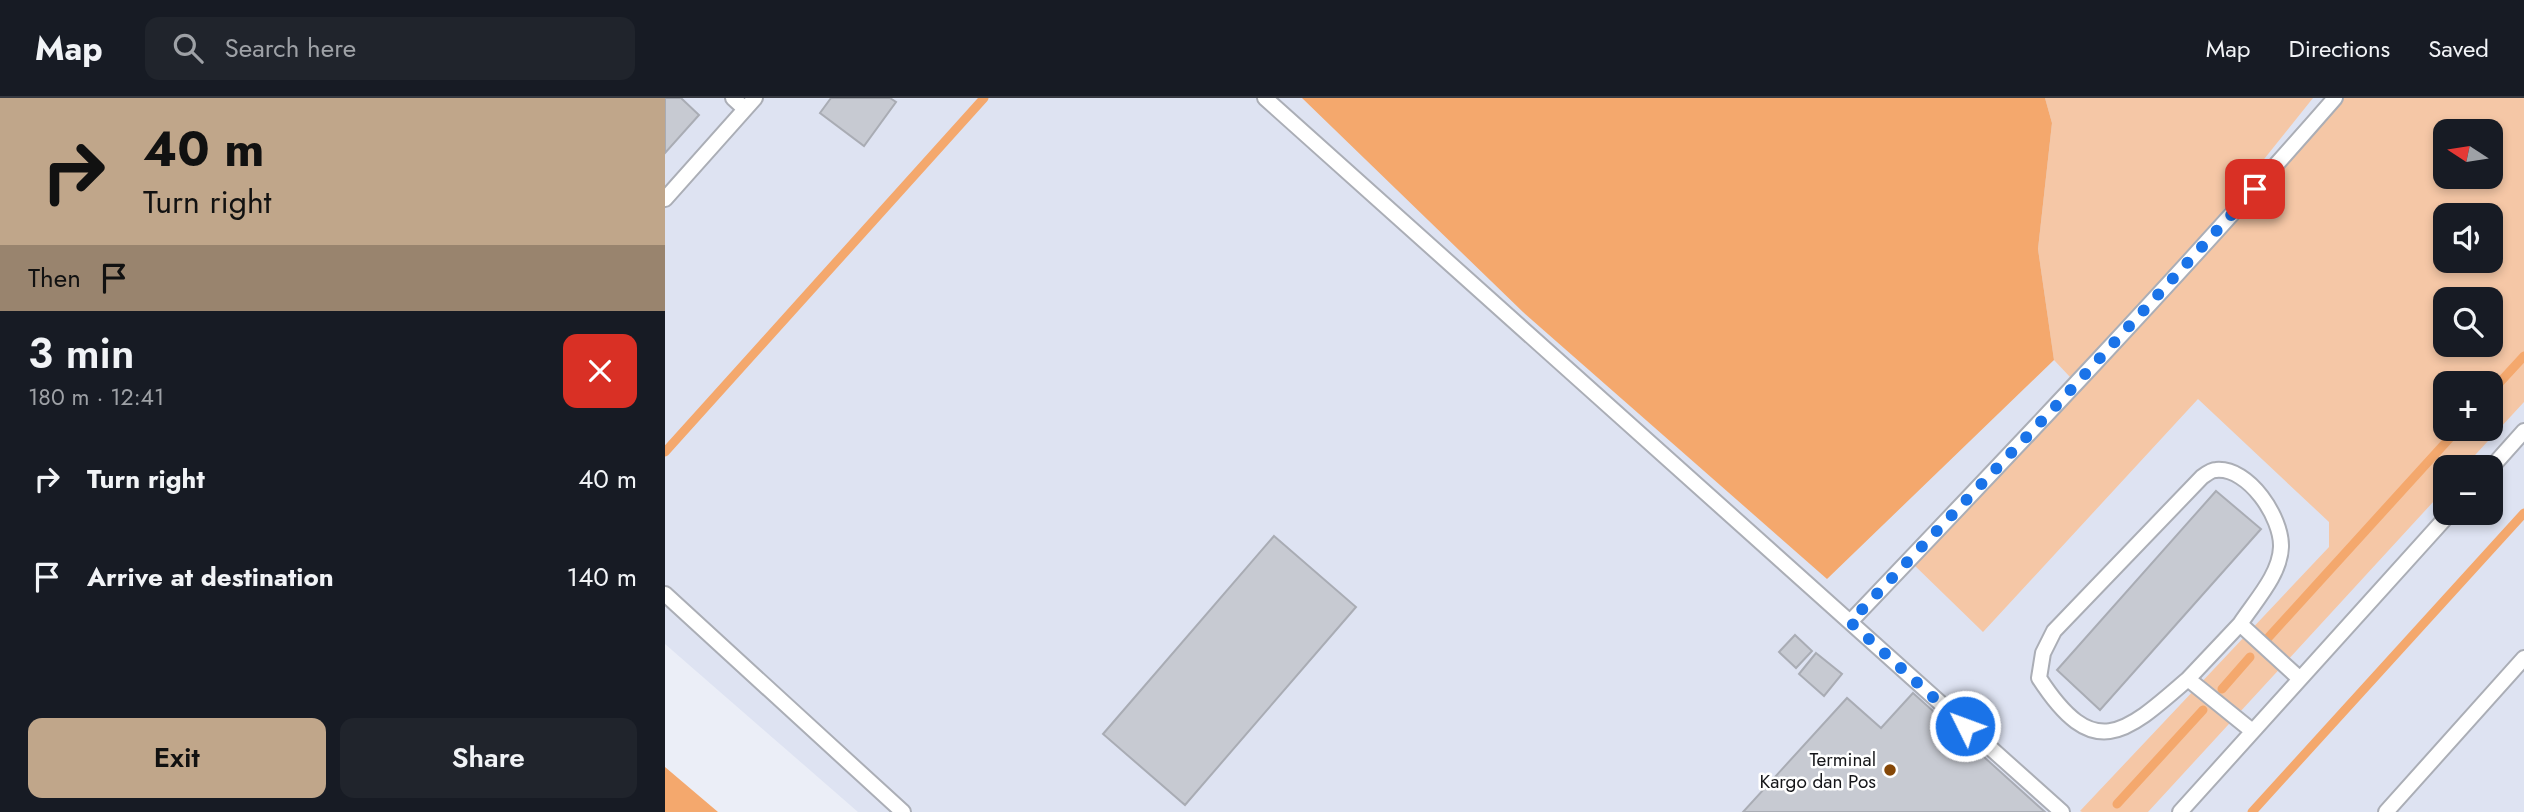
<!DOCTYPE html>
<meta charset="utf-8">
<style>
:root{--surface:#171b24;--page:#20242c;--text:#f1f3f6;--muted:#9ea1a6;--line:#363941;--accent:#c0a68a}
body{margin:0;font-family:Jost,sans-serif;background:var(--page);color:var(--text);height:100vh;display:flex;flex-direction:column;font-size:26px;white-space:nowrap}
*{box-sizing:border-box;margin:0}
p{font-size:23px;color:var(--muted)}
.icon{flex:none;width:38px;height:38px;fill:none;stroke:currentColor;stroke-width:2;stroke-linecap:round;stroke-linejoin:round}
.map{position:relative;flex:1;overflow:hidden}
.drawer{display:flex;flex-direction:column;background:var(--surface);width:665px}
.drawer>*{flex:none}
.top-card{background:#c0a68a;color:#111;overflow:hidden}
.needle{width:46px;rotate:282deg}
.fabs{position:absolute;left:1768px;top:21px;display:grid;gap:14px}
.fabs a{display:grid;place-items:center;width:70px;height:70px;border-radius:14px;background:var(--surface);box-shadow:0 4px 10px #0003;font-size:35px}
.pin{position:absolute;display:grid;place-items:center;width:60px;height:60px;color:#fff;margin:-30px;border-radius:14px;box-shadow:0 4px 10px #0006}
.me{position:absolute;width:77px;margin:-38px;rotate:312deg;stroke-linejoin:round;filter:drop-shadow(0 0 5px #0008)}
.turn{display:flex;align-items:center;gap:24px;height:147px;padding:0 28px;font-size:32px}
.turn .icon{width:91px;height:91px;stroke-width:2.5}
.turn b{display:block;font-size:49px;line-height:60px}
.then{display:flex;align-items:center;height:66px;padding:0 28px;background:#0003;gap:14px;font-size:26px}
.round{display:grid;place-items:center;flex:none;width:74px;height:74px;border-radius:14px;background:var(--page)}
.summary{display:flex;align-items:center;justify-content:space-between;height:119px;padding:0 28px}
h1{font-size:42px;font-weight:600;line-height:52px}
.primary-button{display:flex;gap:14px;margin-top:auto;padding:14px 28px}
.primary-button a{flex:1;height:80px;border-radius:14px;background:var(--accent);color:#111;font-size:28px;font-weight:600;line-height:80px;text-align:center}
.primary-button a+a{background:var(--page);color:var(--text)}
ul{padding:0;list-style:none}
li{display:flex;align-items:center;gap:21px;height:98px;padding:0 28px}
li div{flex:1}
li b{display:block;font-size:26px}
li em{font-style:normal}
header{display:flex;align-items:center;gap:42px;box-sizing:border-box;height:98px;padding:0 35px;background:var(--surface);border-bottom:2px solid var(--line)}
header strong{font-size:33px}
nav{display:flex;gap:38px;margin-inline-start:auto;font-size:24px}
.search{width:490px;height:63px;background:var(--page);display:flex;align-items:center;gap:18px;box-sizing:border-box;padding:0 24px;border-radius:14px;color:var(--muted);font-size:26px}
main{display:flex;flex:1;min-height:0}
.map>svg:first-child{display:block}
</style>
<header>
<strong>Map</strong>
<div class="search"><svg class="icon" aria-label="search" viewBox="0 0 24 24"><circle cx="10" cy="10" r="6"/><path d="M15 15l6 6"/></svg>Search here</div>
<nav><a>Map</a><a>Directions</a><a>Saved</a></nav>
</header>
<main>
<section class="drawer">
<div class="top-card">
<div class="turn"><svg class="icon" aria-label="right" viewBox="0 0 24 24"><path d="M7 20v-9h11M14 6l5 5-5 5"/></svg><div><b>40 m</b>Turn right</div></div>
<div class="then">Then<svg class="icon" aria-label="arrive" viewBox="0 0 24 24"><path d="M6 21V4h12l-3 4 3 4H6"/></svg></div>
</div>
<div class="summary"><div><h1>3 min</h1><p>180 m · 12:41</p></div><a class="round" style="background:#d93025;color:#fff"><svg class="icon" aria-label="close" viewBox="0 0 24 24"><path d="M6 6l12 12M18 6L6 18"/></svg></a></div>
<ul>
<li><svg class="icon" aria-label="right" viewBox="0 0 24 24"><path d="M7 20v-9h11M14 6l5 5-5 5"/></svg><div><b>Turn right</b></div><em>40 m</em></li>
<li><svg class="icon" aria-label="arrive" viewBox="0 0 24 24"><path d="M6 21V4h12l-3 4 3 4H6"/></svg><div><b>Arrive at destination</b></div><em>140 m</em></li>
</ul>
<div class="primary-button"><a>Exit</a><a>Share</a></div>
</section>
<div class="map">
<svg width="1859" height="714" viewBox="0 0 1859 714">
<rect width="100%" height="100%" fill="#ebeef7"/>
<path fill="#dee3f2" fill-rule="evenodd" d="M 0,0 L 1859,0 L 1859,714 L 193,714 L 0,546 ZM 1780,33 L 1825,33 L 1825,79 L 1780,79 ZM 1780,117 L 1825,117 L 1825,163 L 1780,163 ZM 1780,201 L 1825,201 L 1825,247 L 1780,247 ZM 1780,285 L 1825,285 L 1825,331 L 1780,331 ZM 1780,369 L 1825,369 L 1825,415 L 1780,415 Z"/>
<path fill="#f5c7a6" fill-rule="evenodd" d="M 1380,0 L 1648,0 L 1519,161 L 1405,279 L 1389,262 L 1373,151 L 1387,25 Z
M 1679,0 L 1859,0 L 1859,304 L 1799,369 L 1780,369 L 1780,391 L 1483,714 L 1417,714 L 1415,713 L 1664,449 L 1664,424 L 1533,301 L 1318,534 L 1247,465 L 1584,106 ZM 1780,33 L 1825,33 L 1825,79 L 1780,79 ZM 1780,117 L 1825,117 L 1825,163 L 1780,163 ZM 1780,201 L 1825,201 L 1825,247 L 1780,247 ZM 1780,285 L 1825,285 L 1825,331 L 1780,331 Z"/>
<path fill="#f4a86d" d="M 637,0 L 1380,0 L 1387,25 L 1373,151 L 1389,262 L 1162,481 L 858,214 Z
M 0,669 L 53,714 L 0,714 Z"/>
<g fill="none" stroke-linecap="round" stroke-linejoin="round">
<path stroke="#f4a86d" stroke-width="9" d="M 1825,295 L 1859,258
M 0,354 L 319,0
M 1602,541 L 1793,331
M 1557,591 L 1585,559
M 1452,706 L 1538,612
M 1587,714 L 1859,415"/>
</g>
<path fill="#c7cad2" stroke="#a9acb4" stroke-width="2" d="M 0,0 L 16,0 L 34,17 L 0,55 Z
M 166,0 L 225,0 L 231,4 L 199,48 L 155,15 Z
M 1551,393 L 1596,431 L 1435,612 L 1392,572 Z
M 609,438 L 691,509 L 520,707 L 438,636 Z
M 1130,537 L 1147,553 L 1131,570 L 1114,554 Z
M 1151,555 L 1177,576 L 1159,598 L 1134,576 Z
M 1248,595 L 1380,714 L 1078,714 L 1182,600 L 1216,630 Z"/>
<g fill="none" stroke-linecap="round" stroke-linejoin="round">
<defs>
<path id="service" d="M 68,0 L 80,11
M 600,0 L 1397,714
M 0,101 L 90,0
M 1825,371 L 1859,333
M 0,496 L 238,714
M 1185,524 C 1349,352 1513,180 1670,0
M 1523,581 L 1575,526
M 1586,632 L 1523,581 C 1460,636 1429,665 1374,580 L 1378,555 L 1389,533 L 1537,379 C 1541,376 1547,372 1551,372 C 1584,369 1617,420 1616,449 C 1615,477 1590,503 1575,526 L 1635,581
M 1515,714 L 1785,415
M 1721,714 L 1859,560"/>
</defs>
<use href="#service" stroke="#abaeb6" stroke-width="18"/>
<use href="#service" stroke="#fff" stroke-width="14"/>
</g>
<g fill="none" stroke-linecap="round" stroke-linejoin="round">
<path stroke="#1a73e8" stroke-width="12" stroke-dasharray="0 21.6" d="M 1300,628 L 1185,524 L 1389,310 L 1590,91"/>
</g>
<circle fill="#854707" stroke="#fff" stroke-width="2.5" cx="1225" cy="672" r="7"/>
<g text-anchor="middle" stroke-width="5" stroke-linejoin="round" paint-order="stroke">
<g font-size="19" fill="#151619" stroke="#fff" text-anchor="end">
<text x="1211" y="668">Terminal<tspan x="1211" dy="22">Kargo dan Pos</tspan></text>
</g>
</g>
</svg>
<div class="fabs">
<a><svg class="needle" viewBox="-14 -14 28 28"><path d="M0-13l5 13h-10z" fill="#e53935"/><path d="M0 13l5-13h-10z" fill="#9ea1a6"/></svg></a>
<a><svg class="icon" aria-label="sound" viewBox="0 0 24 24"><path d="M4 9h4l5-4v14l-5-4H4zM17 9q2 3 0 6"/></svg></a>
<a><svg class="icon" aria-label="search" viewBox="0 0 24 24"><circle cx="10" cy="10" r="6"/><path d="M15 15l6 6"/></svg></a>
<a>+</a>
<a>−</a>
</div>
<div class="pin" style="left:1590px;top:91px;background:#d93025"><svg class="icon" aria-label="arrive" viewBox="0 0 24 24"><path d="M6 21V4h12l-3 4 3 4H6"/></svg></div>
<svg class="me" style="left:1300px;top:628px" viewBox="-20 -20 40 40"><circle r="17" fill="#1a73e8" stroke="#fff" stroke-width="3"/><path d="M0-11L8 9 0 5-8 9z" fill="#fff"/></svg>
</div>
</main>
